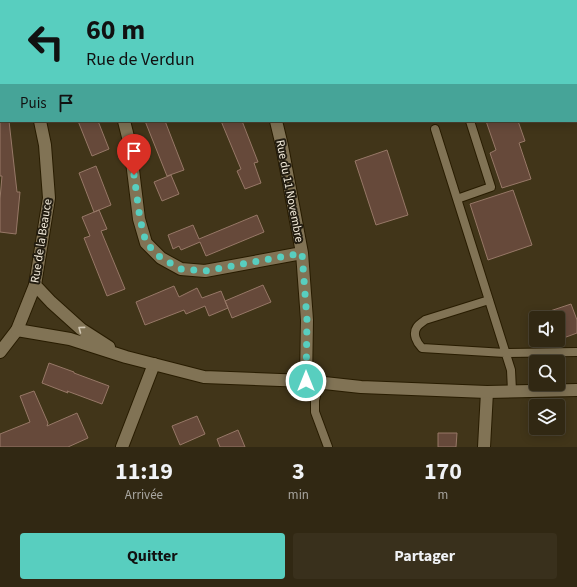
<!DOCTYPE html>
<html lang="fr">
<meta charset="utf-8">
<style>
:root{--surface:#312813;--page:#39301c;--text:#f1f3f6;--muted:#a8a6a0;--line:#4c4433;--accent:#58cebf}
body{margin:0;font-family:"Source Sans 3",sans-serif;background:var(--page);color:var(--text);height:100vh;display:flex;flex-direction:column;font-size:15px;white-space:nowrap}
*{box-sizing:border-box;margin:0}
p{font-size:13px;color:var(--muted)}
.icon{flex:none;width:22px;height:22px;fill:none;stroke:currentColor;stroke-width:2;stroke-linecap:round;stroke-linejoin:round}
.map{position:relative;height:447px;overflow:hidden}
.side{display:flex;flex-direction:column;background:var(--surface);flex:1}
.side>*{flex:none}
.hud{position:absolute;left:0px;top:0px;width:577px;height:122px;box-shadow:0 2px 10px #0003,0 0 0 1px var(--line);background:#58cebf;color:#111;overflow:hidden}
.controls{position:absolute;left:529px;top:311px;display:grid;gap:8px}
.controls a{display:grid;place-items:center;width:36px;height:36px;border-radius:4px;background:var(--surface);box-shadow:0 2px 10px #0003,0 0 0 1px var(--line);font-size:20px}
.pin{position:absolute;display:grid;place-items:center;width:34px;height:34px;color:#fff;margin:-41px -17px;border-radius:50% 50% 50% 0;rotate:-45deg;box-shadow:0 0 4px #0007}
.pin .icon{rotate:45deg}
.me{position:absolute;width:44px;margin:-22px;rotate:0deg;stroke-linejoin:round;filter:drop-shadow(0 0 3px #0008)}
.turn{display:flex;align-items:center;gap:14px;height:84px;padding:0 20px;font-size:18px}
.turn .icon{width:52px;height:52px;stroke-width:2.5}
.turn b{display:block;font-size:28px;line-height:34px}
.then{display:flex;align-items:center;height:38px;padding:0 20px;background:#0003;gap:8px;font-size:15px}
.eta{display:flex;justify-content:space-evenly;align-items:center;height:68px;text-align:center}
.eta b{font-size:24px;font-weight:700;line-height:28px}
.button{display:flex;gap:8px;margin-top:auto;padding:8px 20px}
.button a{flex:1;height:46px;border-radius:4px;background:var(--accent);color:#111;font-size:16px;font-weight:700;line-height:46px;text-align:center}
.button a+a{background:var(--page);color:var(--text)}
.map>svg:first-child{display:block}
</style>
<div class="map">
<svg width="577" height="447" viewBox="0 0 577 447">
<rect width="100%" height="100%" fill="#413519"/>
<path fill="#66493a" stroke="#977867" d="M 0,112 L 1,112 L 1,121 L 9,121 L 17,192 L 20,192 L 16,234 L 0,232 L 0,199 L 2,176 L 0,176 Z
M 78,121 L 98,121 L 109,149 L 92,156 Z
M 145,121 L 165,121 L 184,170 L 167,176 Z
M 221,121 L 242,121 L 258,162 L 254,163 L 261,183 L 245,189 L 237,171 L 241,169 Z
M 486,121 L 518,121 L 525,141 L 519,143 L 531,179 L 502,188 L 490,153 L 496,150 Z
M 387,150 L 408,215 L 376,225 L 355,161 Z
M 96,166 L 111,205 L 99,210 L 107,229 L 101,231 L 125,289 L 107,296 L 84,238 L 90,236 L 82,217 L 99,210 L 94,212 L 79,173 Z
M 171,175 L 179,194 L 162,201 L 154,182 Z
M 513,190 L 532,245 L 488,260 L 470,204 Z
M 257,215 L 264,232 L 206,256 L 200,242 L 181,250 L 179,246 L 173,249 L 168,235 L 193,225 L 199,239 Z
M 263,285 L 271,302 L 232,318 L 225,301 Z
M 174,286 L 179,297 L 197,288 L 202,298 L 221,291 L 228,308 L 209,316 L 205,306 L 186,314 L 184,310 L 145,325 L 136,302 Z
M 571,304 L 577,320 L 577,333 L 558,340 L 558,318 L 535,318 L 535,316 Z
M 49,363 L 74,372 L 74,373 L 109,386 L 102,404 L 67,391 L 68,393 L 42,383 Z
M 34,391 L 48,423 L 47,426 L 77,413 L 88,438 L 68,447 L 0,447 L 0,434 L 30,422 L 20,396 Z
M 197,416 L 205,434 L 180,445 L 172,426 Z
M 238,430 L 245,447 L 220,447 L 217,439 Z
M 438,433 L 457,433 L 456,447 L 438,447 Z"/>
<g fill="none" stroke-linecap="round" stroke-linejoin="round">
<defs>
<path id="service" d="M 435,129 L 511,370 L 512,391
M 457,199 L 491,187 L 470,121
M 489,300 L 425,320 C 423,322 419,324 417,327 C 412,334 417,343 422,348 L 505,353 L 577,352
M 319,383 L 315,400 L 315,412 L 328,447"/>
<path id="minor" d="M 232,0 L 233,1
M 91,1 L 92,0
M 124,121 L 130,145 L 139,219 L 146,243 L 161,258 L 181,269 L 205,271 L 302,253
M 276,121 L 282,146 L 302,253 L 307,320 L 306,381
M 0,352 L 17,330 L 35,285
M 122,447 L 154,364
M 484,447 L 487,392"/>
<path id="tertiary" d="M 0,36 L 1,37
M 40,121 L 45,145 L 49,198 L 35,285 L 51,302 L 81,329 L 109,347
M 17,330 L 70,339 L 126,357 L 204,377 L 306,381 L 361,387 L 487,392 L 577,390"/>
</defs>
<use href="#service" stroke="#281c01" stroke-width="10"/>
<use href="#minor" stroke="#281c01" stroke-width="14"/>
<use href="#tertiary" stroke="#281c01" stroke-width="14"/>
<use href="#service" stroke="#817355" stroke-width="8"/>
<use href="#minor" stroke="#817355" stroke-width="12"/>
<use href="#tertiary" stroke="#817355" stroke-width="12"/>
</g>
<defs><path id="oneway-chevron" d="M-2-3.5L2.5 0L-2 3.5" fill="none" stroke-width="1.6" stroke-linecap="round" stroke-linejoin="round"/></defs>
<use stroke="#d0c6b2" href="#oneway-chevron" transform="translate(81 329) rotate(-143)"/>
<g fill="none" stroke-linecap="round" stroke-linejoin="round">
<path stroke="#58cebf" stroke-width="7" stroke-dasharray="0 12.6" d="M 134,175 L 140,219 L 146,243 L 161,258 L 181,269 L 205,271 L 302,253 L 307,320 L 306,381"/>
</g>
<g text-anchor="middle" stroke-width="4" stroke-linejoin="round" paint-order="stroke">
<g font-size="12" fill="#f2eada" stroke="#231d11">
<text transform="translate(290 191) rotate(79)" y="4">Rue du 11 Novembre</text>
<text transform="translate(41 241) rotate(-81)" y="4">Rue de la Beauce</text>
</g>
</g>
</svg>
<div class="controls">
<a><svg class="icon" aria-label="sound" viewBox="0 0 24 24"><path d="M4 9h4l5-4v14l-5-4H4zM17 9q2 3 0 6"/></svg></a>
<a><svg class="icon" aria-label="search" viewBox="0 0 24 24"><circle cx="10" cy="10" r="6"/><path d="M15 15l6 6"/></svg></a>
<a><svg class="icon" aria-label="layers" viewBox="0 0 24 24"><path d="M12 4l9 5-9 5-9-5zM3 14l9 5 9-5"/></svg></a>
</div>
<div class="pin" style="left:134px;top:175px;background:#d93025"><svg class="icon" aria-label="arrive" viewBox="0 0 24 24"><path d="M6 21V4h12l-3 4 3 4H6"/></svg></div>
<svg class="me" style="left:306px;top:381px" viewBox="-20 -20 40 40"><circle r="17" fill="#58cebf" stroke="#fff" stroke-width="3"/><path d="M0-11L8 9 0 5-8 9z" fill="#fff"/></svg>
<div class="hud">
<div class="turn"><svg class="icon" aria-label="left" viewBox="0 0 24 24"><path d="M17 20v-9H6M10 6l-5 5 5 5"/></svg><div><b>60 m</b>Rue de Verdun</div></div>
<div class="then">Puis<svg class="icon" aria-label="arrive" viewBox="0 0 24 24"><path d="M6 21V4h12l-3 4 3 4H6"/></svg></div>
</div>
</div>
<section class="side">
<div class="eta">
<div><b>11:19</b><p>Arrivée</p></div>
<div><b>3</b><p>min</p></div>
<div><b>170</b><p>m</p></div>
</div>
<div class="button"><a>Quitter</a><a>Partager</a></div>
</section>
